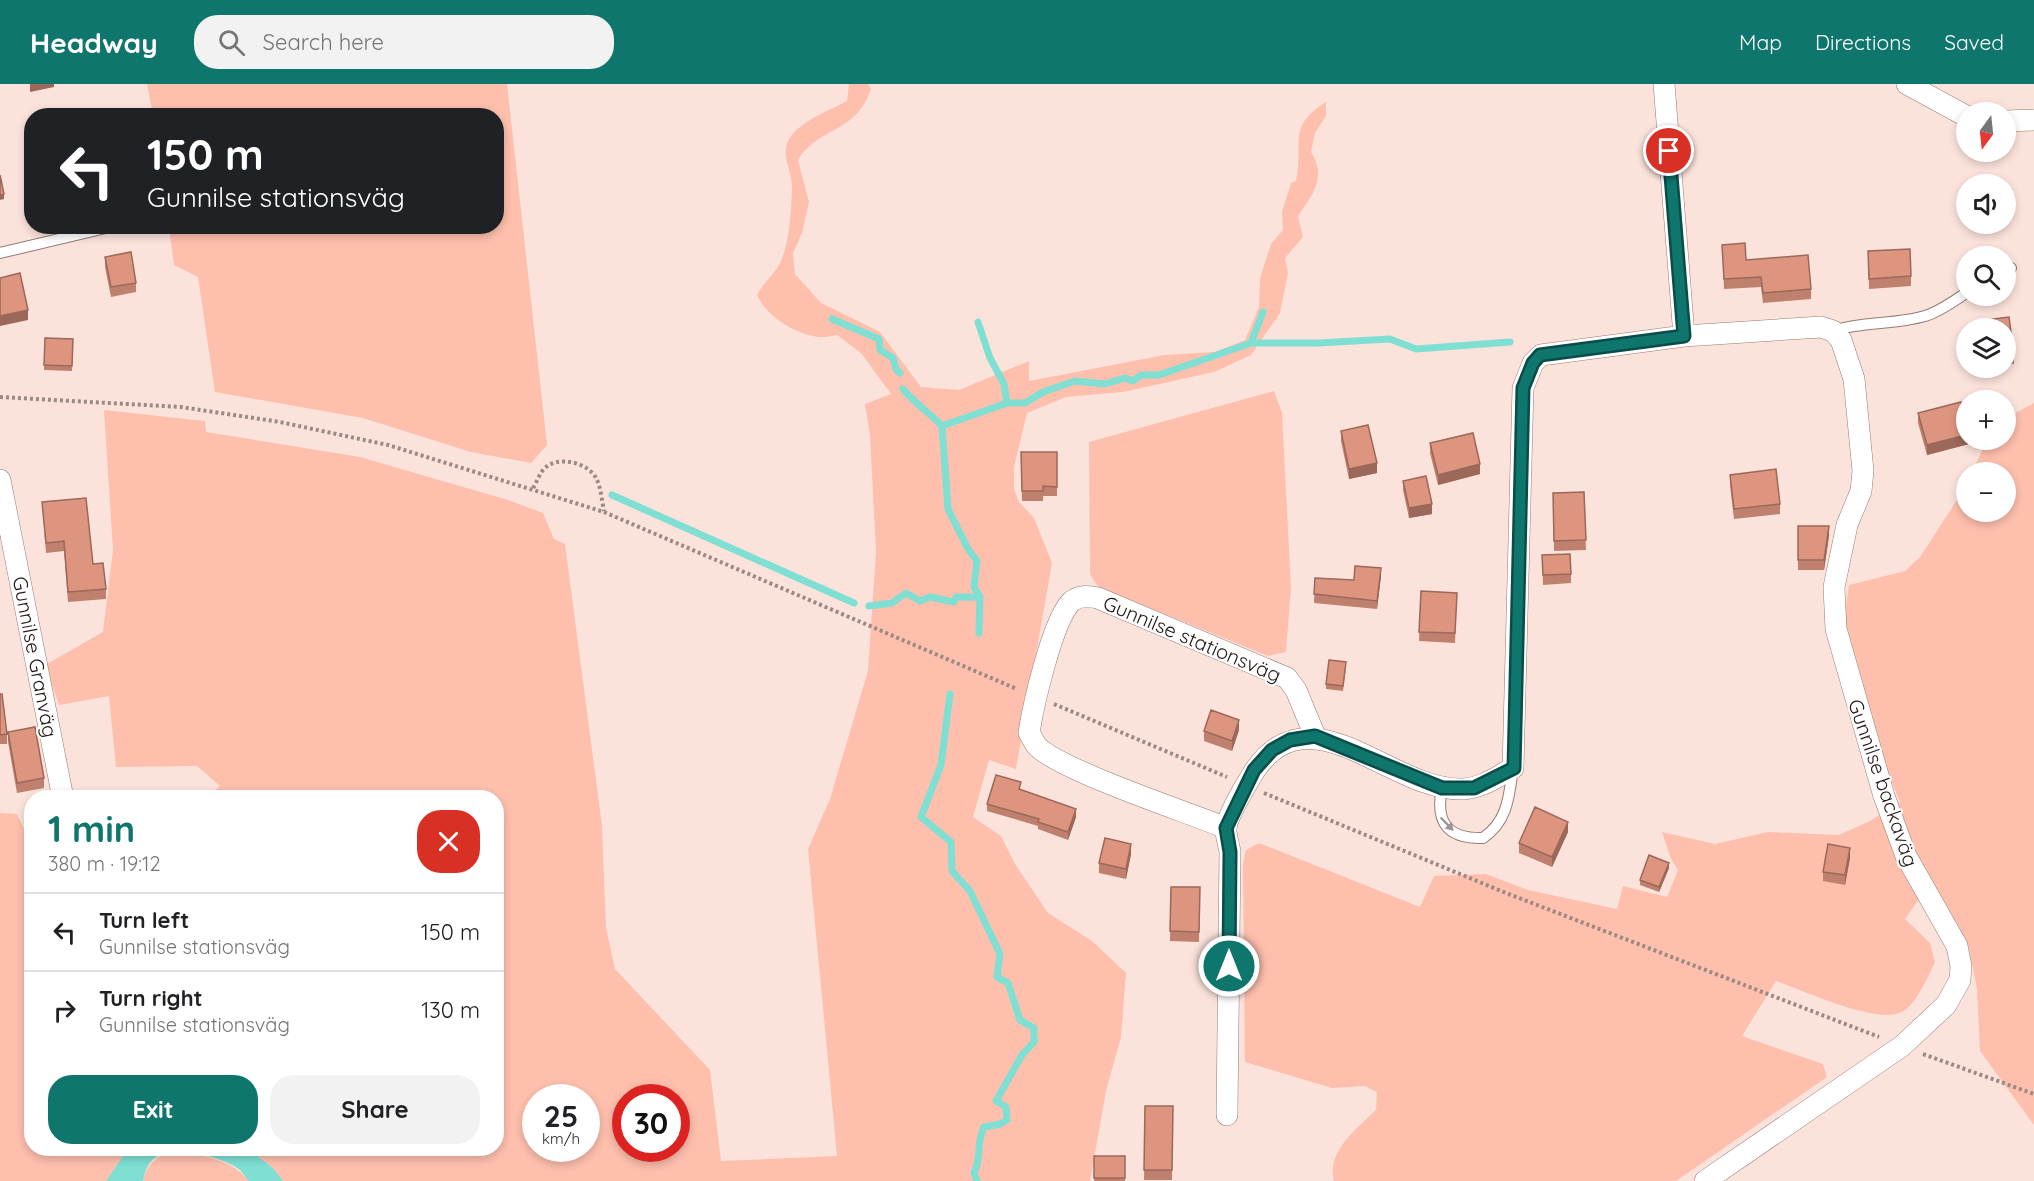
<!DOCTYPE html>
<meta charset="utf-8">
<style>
:root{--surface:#fff;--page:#f2f2f2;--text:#202124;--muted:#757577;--line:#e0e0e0;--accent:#0f766e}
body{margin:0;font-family:Quicksand,sans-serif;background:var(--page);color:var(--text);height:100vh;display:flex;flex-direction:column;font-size:22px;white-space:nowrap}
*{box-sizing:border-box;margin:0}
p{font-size:20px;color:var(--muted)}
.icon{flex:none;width:33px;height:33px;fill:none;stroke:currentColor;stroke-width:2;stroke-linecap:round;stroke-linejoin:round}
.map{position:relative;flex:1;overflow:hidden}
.details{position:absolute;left:24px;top:706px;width:480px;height:366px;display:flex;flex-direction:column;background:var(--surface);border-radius:24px;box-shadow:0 3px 9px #0003}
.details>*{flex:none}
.top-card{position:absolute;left:24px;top:24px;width:480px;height:126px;border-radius:24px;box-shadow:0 3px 9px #0003;background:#202124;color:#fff;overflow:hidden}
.needle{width:39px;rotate:195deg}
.controls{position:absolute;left:1956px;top:18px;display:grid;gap:12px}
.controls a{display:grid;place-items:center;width:60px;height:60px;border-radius:50%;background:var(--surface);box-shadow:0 3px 9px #0003;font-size:30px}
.speed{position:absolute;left:522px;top:1000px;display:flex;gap:12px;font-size:30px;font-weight:700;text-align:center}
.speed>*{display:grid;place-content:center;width:78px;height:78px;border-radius:50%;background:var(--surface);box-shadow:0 3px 9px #0003;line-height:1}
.speed small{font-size:15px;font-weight:400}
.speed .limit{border:9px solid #d22;background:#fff;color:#111}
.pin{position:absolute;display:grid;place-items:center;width:51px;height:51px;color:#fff;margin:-26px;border:3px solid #fff;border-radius:50%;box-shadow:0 2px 6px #0007}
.me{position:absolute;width:66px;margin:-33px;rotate:0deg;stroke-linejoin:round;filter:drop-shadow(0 0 4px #0008)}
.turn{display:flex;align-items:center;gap:21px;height:126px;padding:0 24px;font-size:27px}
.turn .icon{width:78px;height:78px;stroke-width:2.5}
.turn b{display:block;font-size:42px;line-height:51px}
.round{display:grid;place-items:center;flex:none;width:63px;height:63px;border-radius:24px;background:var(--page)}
.head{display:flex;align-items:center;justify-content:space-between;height:102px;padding:0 24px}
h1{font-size:36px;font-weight:800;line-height:45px;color:var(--accent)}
.button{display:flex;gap:12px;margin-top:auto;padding:12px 24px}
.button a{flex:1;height:69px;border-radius:24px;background:var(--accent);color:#fff;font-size:24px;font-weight:800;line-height:69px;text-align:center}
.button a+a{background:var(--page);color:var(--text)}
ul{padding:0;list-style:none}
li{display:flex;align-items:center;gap:18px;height:78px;padding:0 24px;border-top:2px solid var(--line)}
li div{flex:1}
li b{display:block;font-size:22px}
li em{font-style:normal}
header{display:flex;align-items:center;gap:36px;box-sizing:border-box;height:84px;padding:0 30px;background:var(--accent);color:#fff}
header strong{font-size:28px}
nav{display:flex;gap:33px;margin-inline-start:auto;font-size:21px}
.search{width:420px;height:54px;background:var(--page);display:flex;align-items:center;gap:15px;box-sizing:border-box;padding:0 21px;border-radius:24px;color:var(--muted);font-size:22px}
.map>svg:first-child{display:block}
</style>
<header>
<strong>Headway</strong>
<div class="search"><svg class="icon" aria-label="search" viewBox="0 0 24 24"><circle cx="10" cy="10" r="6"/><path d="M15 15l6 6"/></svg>Search here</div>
<nav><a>Map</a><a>Directions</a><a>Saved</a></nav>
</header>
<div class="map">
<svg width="2034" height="1097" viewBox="0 0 2034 1097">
<rect width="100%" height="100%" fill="#fbe3dc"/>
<path fill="#febfad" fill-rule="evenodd" d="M 147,0 L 507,0 L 547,361 L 531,379 L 471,368 L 363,334 L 215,308 L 198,193 L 174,181 L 169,143 L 496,142 L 496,32 L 153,31 Z
M 849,0 L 868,0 L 871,5 C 856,50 819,42 798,76 L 809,118 L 802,149 L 793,169 L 795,190 L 821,219 L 880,248 L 921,303 L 959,306 L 1029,277 L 1029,297 L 1165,271 L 1215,268 L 1245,256 L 1259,223 L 1260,194 L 1271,160 L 1283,146 L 1282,128 L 1291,99 L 1296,97 C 1304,59 1286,43 1326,18 L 1326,32 L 1315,49 L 1311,68 C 1327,94 1313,110 1298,132 L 1303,153 L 1285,174 L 1288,189 L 1280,229 L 1251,271 L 1214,288 L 1123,308 L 1066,313 L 1027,329 L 1014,383 L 1014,405 L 1019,418 L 1034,434 L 1052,479 L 1016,685 L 989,676 L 973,733 L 1001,752 L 1015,780 L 1048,829 L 1092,857 L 1126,889 L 1121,953 L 1106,1007 L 1090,1097 L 283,1097 L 273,1084 L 248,1065 L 496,1065 L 496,714 L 206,714 L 220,702 L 197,682 L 116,683 L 109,612 L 59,621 L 45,581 L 103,548 L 113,466 L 104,326 L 205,337 L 206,348 L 360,373 L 508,416 L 543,429 L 554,455 L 565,460 L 602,742 L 606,844 L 615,885 L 710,986 L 721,1077 L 837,1072 L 808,765 L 830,715 L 868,587 L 876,468 L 870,351 L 865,320 L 891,310 L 861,269 L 837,251 C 831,252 823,254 818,253 C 795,250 766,232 757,211 C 763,199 773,192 779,181 C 790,160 791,128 792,104 C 792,85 778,68 792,51 C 805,35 829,27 847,17 ZM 536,1014 L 586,1014 L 586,1065 L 536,1065 ZM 626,1014 L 676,1014 L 676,1065 L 626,1065 Z
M 1274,307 L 1282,329 L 1291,503 L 1286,568 L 1268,572 L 1098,503 L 1090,490 L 1089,358 Z
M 2034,319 L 2034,1041 L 1980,967 L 1977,905 L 1969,864 L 1938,806 L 1919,815 L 1905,835 L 1930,859 L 1935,878 C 1929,891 1916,921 1902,928 C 1877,941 1803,906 1776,897 L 1742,952 L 1823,980 L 1827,993 L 1676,1097 L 1334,1097 C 1326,1068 1357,1044 1376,1026 L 1377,1008 L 1365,1002 L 1332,1004 L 1245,978 L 1243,780 L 1246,766 L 1259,759 L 1420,823 L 1434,792 L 1486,790 L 1528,806 L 1617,825 L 1623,802 L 1667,813 L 1678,786 L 1671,775 L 1662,748 L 1715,760 L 1768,748 L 1839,751 L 1870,737 L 1900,718 L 1881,672 L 1842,548 L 1849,501 L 1905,487 L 1920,473 L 1966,402 L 1966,428 L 2006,428 L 2006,388 L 1972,388 L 1987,356 L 2006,356 L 2006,334 Z
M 0,729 L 17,730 L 31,760 L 32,1065 L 128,1065 L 106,1097 L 0,1097 Z
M 177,1066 C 203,1073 231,1074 249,1097 L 143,1097 C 148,1077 158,1072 177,1066 Z"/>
<path fill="#7edfd2" d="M 128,1065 L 248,1065 L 273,1084 L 283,1097 L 249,1097 C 246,1094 243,1089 240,1086 C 224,1073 174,1061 156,1073 C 148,1078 145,1088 143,1097 L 106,1097 Z"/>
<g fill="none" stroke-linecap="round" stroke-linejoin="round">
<path stroke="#7edfd2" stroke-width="7" d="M 832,235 L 879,255 L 880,266 L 893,274 L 896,285 L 900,289
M 978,238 L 990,274 L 1004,300 L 1007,319
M 1251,259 L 1263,228
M 903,305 C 915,320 929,328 942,342 L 948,425 L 968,465 L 977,477 L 974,503 L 980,513 L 979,549
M 942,342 L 1007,319 L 1025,319 L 1043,308 L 1075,297 L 1105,300 L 1125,294 L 1133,297 L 1141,291 L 1159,291 L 1251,259 L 1319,259 L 1390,255 L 1416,265 L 1510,258
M 612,411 L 854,519
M 869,522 L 892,519 L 906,509 L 920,517 L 930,513 L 954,518 L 956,513 L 980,513
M 950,610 L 941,681 L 921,733 L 951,758 L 952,787 L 970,807 L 1000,870 L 997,893 L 1008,899 L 1020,936 L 1034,944 L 1034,958 L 1022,971 L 996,1017 L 1006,1023 L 1007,1036 L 1000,1040 L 984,1043 C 975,1062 983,1070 974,1089 L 977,1097"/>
<defs>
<path id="service" d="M 0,169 L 110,143
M 2006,187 L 2011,184
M 1833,247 C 1862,237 1895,241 1925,232 C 1939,228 1954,217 1966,209
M 1442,704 C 1435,738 1447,755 1483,754 C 1508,737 1509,712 1513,684"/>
<path id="minor" d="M 1664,0 L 1684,252
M 1907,0 L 1966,32
M 2006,37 L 2034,36
M 0,396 L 63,714
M 1226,744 C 1190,729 1056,685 1036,661 C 1034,658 1032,653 1029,649 C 1033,622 1053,534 1072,517 C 1080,511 1089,512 1098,514 L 1287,594 L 1296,606 L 1315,652
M 1227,1031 L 1230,768 C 1229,761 1226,753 1226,746 C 1226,735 1243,706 1249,696 C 1305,596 1389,708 1463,705 C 1482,704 1497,693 1513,684 L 1523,304 L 1533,279 L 1541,271 L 1684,252 L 1821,243 L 1833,247 L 1841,256 L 1854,295 L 1863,387 L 1861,407 L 1847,441 L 1834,503 L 1836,545 L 1884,712 L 1906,772 L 1957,862 L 1961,882 L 1960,896 L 1946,921 L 1902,962 L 1705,1097"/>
</defs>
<use href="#service" stroke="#957b73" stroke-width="12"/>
<use href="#minor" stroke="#957b73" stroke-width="22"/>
<path stroke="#9b8984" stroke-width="4" stroke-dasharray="3 3" stroke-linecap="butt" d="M 0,313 L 181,323 L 280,338 L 388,361 L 604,428 L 1017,605
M 533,404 C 537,398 540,388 545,384 C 559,371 588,379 596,394 C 601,403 602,418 604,427
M 1054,620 L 1227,693
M 1264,709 L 1506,809 L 1879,953
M 1923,970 L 2034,1010"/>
<use href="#service" stroke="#fff" stroke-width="10"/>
<use href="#minor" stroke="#fff" stroke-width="21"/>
</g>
<path fill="#bf806d" d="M 1722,161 L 1746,176 L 1811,205 L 1811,215 L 1763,219 L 1761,203 L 1724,205 Z
M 1868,167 L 1911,192 L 1911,202 L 1869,205 Z
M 105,173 L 136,199 L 136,208 L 111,213 L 105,183 Z
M 2009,233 L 2014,270 L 2014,280 L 2006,281 L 2006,244 L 1978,244 L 1978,237 Z
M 45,254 L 73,255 L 72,287 L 44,286 Z
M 1918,329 L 1969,356 L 1969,360 L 1927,371 L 1918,339 Z
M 1341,347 L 1377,389 L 1349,395 L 1341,357 Z
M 1430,359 L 1480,390 L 1438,401 L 1430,369 Z
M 1021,368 L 1057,368 L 1057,412 L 1043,412 L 1043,417 L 1022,417 Z
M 1730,391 L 1780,420 L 1780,430 L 1734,435 L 1730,401 Z
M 1403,397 L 1432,430 L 1409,434 L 1403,406 Z
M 1584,408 L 1586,466 L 1554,467 L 1553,409 Z
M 42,418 L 93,480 L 106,505 L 106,515 L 68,518 L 64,467 L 46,469 Z
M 1798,442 L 1829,452 L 1824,486 L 1798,486 Z
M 1542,471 L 1571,490 L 1571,499 L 1543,501 Z
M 1381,492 L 1377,525 L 1314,519 L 1315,494 L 1354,496 Z
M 1421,507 L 1457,509 L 1455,559 L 1419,557 Z
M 1346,583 L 1343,607 L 1326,605 L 1326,600 Z
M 0,610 L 7,650 L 7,660 L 0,660 Z
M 1239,646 L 1232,667 L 1204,657 L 1204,647 Z
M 8,648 L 44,694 L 44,704 L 17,709 L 8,658 Z
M 987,720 L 1076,733 L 1068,756 L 1038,745 L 1038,742 L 987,727 Z
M 1568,748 L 1552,783 L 1519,769 L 1519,759 Z
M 1131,770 L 1126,795 L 1099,789 L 1099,779 Z
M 1850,774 L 1845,801 L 1823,797 L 1823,788 Z
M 1669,784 L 1659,808 L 1640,801 L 1640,796 Z
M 1171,803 L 1200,803 L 1199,858 L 1170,857 Z
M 1145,1022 L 1173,1022 L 1172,1096 L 1144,1096 Z
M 1094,1072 L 1125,1072 L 1125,1097 L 1094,1097 Z"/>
<path fill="#9b6859" d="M 30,0 L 54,0 L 54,3 L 30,8 Z
M 4,110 L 4,115 L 0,116 L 0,111 Z
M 28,226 L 28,236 L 0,242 L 0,232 Z
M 1966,351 L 1966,356 L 1969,356 L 1969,360 L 1927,371 L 1927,361 Z
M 1377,379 L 1377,389 L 1349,395 L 1349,385 Z
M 1480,380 L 1480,390 L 1438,401 L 1438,391 Z
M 1432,420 L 1432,430 L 1409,434 L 1409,424 Z
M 1829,442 L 1829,452 L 1824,486 L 1824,476 Z
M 1381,484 L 1381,492 L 1377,525 L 1377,517 Z
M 1239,636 L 1239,646 L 1232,667 L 1232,657 Z
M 1076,725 L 1076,733 L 1068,756 L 1068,748 Z
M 1568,738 L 1568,748 L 1552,783 L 1552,773 Z
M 1131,760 L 1131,770 L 1126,795 L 1126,785 Z
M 1850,764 L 1850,774 L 1845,801 L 1845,791 Z
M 1669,779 L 1669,784 L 1659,808 L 1659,803 Z"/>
<path fill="#de957f" stroke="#9b6859" stroke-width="1.5" d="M 0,91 L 4,110 L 0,111 Z
M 1745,159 L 1746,176 L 1808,171 L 1811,205 L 1763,209 L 1761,193 L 1724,195 L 1722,161 Z
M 1910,165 L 1911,192 L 1869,195 L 1868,167 Z
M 131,168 L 136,199 L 111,203 L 105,173 Z
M 20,189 L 28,226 L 0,232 L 0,194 Z
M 2009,233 L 2014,270 L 2006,271 L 2006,244 L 1979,244 L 1978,237 Z
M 45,254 L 73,255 L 72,282 L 44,281 Z
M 1961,318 L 1966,339 L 1966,351 L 1927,361 L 1918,329 Z
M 1368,341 L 1377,379 L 1349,385 L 1341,347 Z
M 1473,349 L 1480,380 L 1438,391 L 1430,359 Z
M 1021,368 L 1057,368 L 1057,403 L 1043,402 L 1043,407 L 1022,407 Z
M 1776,385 L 1780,420 L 1734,425 L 1730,391 Z
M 1426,392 L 1432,420 L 1409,424 L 1403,397 Z
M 1584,408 L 1586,456 L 1554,457 L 1553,409 Z
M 86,414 L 93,480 L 103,479 L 106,505 L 68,508 L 64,457 L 46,459 L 42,418 Z
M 1798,442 L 1829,442 L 1824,476 L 1798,476 Z
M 1570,470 L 1571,490 L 1543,491 L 1542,471 Z
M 1355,482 L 1381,484 L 1377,517 L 1314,510 L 1315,494 L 1354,496 Z
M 1421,507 L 1457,509 L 1455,549 L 1419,548 Z
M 1329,576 L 1346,578 L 1343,602 L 1326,600 Z
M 0,610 L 2,610 L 7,650 L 0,651 Z
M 1211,626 L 1239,636 L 1232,657 L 1204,647 Z
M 35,643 L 44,694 L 17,699 L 8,648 Z
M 996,691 L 1021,698 L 1019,705 L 1076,725 L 1068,748 L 1038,738 L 1039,735 L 987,720 Z
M 1535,723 L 1568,738 L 1552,773 L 1519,759 Z
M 1105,754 L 1131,760 L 1126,785 L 1099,779 Z
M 1828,760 L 1850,764 L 1845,791 L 1823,788 Z
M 1649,771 L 1669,779 L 1659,803 L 1640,796 Z
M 1171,803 L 1200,803 L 1199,848 L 1170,847 Z
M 1145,1022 L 1173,1022 L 1172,1086 L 1144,1086 Z
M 1094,1072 L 1125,1072 L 1125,1094 L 1094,1094 Z"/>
<defs><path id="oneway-solid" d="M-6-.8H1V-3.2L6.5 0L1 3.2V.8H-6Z" transform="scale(1.5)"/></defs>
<use fill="#9b9695" href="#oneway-solid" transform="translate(1447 740) rotate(46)"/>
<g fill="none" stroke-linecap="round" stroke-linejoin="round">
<defs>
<path id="route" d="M 1229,882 L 1230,768 L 1226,744 L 1254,686 L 1272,666 L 1290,656 L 1315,652 L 1442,704 L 1474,704 L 1514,684 L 1523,304 L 1533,279 L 1540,271 L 1684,252 L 1669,67"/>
</defs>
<use href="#route" stroke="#0a4d48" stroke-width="15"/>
<use href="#route" stroke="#0f766e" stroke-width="10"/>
</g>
<g text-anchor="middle" stroke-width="4.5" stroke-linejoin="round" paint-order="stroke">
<g font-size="20" fill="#201613" stroke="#fff">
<text transform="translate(1192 555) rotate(23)" y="7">Gunnilse stationsväg</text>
<text transform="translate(35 573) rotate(79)" y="7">Gunnilse Granväg</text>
<text transform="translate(1883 699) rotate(71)" y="7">Gunnilse backaväg</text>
</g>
</g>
</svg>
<div class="controls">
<a><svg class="needle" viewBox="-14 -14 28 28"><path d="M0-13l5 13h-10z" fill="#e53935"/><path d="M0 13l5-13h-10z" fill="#757577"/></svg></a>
<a><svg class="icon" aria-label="sound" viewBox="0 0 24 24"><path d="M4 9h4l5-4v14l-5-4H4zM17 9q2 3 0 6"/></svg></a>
<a><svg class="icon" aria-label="search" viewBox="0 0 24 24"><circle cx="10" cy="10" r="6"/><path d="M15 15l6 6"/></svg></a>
<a><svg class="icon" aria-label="layers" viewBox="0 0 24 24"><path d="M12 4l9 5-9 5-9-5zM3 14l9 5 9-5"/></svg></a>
<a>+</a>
<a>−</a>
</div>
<div class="speed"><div>25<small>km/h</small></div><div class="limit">30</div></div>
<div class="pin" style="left:1669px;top:67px;background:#d93025"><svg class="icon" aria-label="arrive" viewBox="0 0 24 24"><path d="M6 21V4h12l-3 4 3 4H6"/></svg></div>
<svg class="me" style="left:1229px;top:882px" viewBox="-20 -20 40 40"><circle r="17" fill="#0f766e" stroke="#fff" stroke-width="3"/><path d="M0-11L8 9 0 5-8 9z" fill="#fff"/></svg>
<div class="top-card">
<div class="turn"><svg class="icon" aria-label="left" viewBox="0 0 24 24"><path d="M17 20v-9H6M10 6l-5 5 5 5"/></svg><div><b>150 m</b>Gunnilse stationsväg</div></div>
</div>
<section class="details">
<div class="head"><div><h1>1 min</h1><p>380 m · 19:12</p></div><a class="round" style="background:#d93025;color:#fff"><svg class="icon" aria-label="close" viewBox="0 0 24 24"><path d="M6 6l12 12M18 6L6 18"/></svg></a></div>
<ul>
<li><svg class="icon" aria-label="left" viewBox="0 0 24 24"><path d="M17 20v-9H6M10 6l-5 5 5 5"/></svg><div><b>Turn left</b><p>Gunnilse stationsväg</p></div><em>150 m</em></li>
<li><svg class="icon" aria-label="right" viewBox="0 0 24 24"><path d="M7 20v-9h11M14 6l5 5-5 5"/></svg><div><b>Turn right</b><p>Gunnilse stationsväg</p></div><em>130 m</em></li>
</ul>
<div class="button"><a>Exit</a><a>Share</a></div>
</section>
</div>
